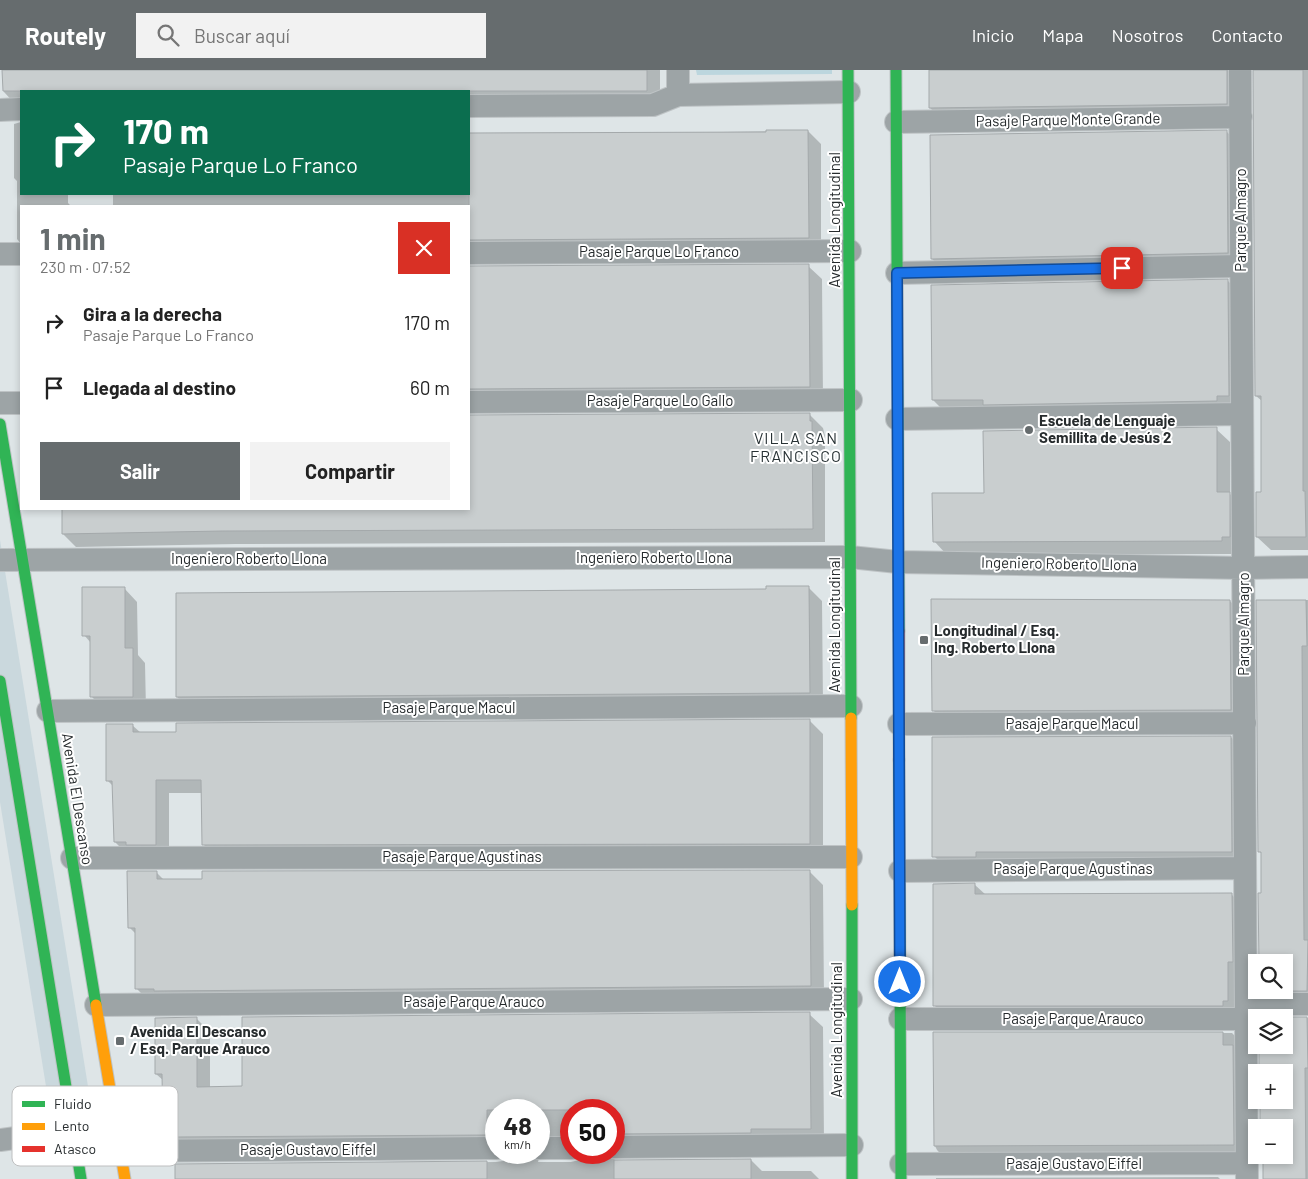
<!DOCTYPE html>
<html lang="es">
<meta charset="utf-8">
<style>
:root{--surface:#fff;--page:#f2f2f2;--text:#222;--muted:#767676;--accent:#666c6e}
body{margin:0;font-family:Barlow,sans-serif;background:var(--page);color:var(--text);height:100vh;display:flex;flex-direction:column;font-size:19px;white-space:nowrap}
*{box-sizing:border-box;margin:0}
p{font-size:16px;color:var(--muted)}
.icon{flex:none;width:28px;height:28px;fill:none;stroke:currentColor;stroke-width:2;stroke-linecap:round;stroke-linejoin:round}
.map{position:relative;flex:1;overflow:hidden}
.drawer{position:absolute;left:20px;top:135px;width:450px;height:305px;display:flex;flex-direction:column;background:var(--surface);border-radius:0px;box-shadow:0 2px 8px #0003}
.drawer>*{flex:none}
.banner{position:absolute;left:20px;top:20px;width:450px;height:105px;border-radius:0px;box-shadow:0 2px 8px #0003;background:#0b6e4f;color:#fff;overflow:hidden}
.controls{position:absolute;left:1248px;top:884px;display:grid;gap:10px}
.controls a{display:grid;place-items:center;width:45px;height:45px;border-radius:0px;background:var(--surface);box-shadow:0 2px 8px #0003;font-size:25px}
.speed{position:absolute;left:485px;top:1029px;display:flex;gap:10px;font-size:25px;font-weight:700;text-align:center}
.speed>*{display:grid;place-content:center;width:65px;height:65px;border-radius:50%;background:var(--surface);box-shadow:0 2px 8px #0003;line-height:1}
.speed small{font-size:12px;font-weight:400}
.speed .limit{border:8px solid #d22;background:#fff;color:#111}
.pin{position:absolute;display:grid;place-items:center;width:42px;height:42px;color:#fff;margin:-21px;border-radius:10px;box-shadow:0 2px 8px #0006}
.me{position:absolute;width:55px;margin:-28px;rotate:0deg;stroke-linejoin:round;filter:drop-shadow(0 0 4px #0008)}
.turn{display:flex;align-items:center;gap:18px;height:105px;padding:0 20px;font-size:22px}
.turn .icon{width:65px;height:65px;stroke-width:2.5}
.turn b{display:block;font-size:35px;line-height:42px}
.round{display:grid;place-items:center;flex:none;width:52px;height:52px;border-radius:0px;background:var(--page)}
.head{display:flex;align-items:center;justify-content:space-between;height:85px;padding:0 20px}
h1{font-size:30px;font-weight:700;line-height:38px;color:var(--accent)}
.action{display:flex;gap:10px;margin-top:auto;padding:10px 20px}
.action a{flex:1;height:58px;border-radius:0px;background:var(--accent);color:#fff;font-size:20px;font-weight:700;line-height:58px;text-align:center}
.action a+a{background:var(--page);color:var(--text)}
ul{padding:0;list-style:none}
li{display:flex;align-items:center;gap:15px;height:65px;padding:0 20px}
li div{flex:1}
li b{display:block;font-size:19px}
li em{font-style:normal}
header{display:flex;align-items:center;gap:30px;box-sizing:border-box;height:70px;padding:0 25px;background:var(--accent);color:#fff}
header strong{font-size:24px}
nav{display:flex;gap:28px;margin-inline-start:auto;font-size:18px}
.search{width:350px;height:45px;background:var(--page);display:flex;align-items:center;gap:12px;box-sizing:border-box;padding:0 18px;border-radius:0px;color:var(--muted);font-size:19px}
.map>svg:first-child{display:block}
</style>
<header>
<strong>Routely</strong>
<div class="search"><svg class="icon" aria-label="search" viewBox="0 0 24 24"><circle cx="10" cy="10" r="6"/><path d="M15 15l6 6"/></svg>Buscar aquí</div>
<nav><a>Inicio</a><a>Mapa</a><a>Nosotros</a><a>Contacto</a></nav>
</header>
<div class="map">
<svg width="1308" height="1109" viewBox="0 0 1308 1109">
<rect width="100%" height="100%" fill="#dee5e7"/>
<path fill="#cad8dd" d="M 0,470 L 91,1035 L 50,1041 L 0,732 Z"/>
<path fill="#bcd6de" d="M 696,0 L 832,0 L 832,4 L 697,5 Z"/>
<path fill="#0003" fill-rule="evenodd" d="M 4,0 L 660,0 L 660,34 L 469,35 L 469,21 L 21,21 L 21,36 L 17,36 L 4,22 Z
M 930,0 L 1252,0 L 1246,2 L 1240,47 L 944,51 L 930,38 Z
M 1254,0 L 1308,0 L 1308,480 L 1271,480 L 1257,467 L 1262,423 L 1262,331 L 1256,326 Z
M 21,52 L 21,124 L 68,124 L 68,133 L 71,136 L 21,136 L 21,174 L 17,169 L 17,111 L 14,108 L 14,54 Z
M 808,61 L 821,74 L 821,181 L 471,189 L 469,197 L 469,136 L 113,136 L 113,124 L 469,124 L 469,65 Z
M 1227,62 L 1240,75 L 1241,196 L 946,202 L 932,189 Z
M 808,196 L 822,209 L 823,330 L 471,338 L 469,346 L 469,197 Z
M 1228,211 L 1241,224 L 1242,339 L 946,343 L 933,330 Z
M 810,345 L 823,358 L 825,366 L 825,472 L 236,474 L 76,477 L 63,464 L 63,439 L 469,439 L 469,346 Z
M 1216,359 L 1230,372 L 1230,424 L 1242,436 L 1235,484 L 947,485 L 934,471 L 985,424 Z
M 808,517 L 822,531 L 823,635 L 190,640 L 177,627 L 768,521 Z
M 124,518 L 137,532 L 138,585 L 145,593 L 146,640 L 105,640 L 92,627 L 91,573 L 84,565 Z
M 1308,530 L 1308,934 L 1273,934 L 1260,920 L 1284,920 L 1284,892 L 1260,892 L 1260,824 L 1262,824 L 1262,784 L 1259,781 L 1258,531 Z
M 1230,531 L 1243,545 L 1244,653 L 946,654 L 933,640 Z
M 810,651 L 823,664 L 823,787 L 216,787 L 203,774 L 202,723 L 169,723 L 169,788 L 128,785 L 115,772 L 114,717 L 107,710 L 132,655 L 141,663 Z
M 1231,667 L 1244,681 L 1245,794 L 948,800 L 935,787 L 933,668 Z
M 809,801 L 823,815 L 824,929 L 150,932 L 137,919 L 136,864 L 129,857 L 156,802 L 164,810 Z
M 975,815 L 986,825 L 1232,825 L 1245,838 L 1246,949 L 948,949 L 934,935 Z
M 809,944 L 823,957 L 824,1071 L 616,1083 L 614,1091 L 751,1090 L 762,1101 L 811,1101 L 819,1109 L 176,1109 L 176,1095 L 496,1092 L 503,1091 L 509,1082 L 539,1082 L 539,1040 L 496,1040 L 496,1078 L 177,1078 L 164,1065 L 164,1011 L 156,1004 L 197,949 L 210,962 L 210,1018 L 243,1018 ZM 571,1040 L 614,1040 L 614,1082 L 584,1082 L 579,1090 L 571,1092 L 538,1092 L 540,1085 L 571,1078 Z
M 1284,948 L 1308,948 L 1308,1109 L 1265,1109 L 1264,1085 L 1284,1085 L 1284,1058 L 1261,1030 L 1284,1030 L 1284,1002 L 1261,1002 L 1261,975 L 1284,975 Z
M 934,963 L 1232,963 L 1246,977 L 1246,1088 L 950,1094 L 937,1080 L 935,1076 Z
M 1218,1107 L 1220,1109 L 936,1109 L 936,1108 Z"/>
<path fill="#c9cecf" stroke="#a4a9ab" d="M 2,0 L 647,0 L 647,21 L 3,21 Z
M 929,0 L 1227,0 L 1227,34 L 929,38 Z
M 1253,0 L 1303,0 L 1303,421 L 1305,421 L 1306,467 L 1256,467 L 1256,422 L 1261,422 L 1261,326 L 1255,326 Z
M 766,60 L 808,60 L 809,168 L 469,170 L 469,63 L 766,62 Z
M 1227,60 L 1228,183 L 931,189 L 930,65 Z
M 809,194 L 810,317 L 469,319 L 469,196 Z
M 1228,209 L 1229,326 L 1217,326 L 1217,331 L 983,335 L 983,330 L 932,330 L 931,215 Z
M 810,343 L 810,351 L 812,351 L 813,459 L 222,461 L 62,464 L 62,439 L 469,439 L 469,345 Z
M 1217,357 L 1217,422 L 1230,422 L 1230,467 L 1222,467 L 1222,471 L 933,472 L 932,423 L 984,423 L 983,361 Z
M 766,516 L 809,516 L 810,623 L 176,627 L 176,523 L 766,519 Z
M 82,517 L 125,517 L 125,578 L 133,578 L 133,627 L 90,627 L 90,566 L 82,566 Z
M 931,529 L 1230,530 L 1231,640 L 932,641 Z
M 1256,530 L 1306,530 L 1307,576 L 1302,576 L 1304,870 L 1308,870 L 1307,921 L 1284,921 L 1284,892 L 1259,892 L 1258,823 L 1261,823 L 1261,782 L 1258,782 Z
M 810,649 L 810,774 L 202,775 L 201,710 L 156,710 L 156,775 L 126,775 L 126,772 L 114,772 L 112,711 L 106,711 L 106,654 L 133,654 L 133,662 L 176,662 L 176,653 Z
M 1231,666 L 1232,782 L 976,782 L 976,787 L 932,787 L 932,667 Z
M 810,800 L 811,916 L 154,921 L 154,919 L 135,919 L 135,858 L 128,858 L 127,801 L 157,801 L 157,809 L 202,809 L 202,801 Z
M 975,813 L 975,824 L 1232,823 L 1233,892 L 1228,892 L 1228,931 L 1223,931 L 1223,936 L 933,936 L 933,814 Z
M 810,942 L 811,1059 L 751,1059 L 751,1063 L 614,1064 L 614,1040 L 487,1040 L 487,1065 L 175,1067 L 175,1065 L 163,1065 L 162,1004 L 155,1004 L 155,948 L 197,947 L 197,1017 L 242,1016 L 242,947 Z
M 1284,947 L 1307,947 L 1308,998 L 1305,998 L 1306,1109 L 1263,1109 L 1263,1085 L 1284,1085 L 1284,1058 L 1260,1058 L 1260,1030 L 1284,1030 L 1284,1002 L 1259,1002 L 1259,975 L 1284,975 Z
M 933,962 L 1223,962 L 1223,975 L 1233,975 L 1234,1075 L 934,1076 Z
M 751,1089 L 751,1109 L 614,1109 L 614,1090 Z
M 487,1091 L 487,1109 L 175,1109 L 175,1094 Z"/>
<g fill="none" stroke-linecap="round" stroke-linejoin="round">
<defs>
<path id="street" d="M 678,0 L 678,25
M 1240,0 L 1247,1109
M 469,36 L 653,35 L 678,25 L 849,22
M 0,40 L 21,39
M 896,52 L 1241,47
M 469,183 L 850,181
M 0,184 L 21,184
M 897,203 L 1241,196
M 469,332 L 851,330
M 0,333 L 21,333
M 897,349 L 1242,344
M 0,490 L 850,487 L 898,492 L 1244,498 L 1308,497
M 48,641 L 851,636
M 899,654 L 1245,653
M 72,788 L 851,787
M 900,801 L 1245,798
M 1246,934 L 1308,934
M 96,935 L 851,929
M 900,949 L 1246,949
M 0,1070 L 73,1060
M 614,1077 L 852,1075
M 539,1078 L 571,1078
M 120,1081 L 496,1078
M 901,1094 L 1247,1093"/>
<path id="fast" d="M 848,0 L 851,648
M 896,0 L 899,561
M 0,354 L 96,935
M 0,611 L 81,1109
M 899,690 L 901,1109
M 852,835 L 852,1109"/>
<path id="slow" d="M 851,648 L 852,835
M 96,935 L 125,1109"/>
<path id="jam" d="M 899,561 L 899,690"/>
</defs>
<use href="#street" stroke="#bec3c5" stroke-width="24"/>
<use href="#fast" stroke="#bec3c5" stroke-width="13"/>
<use href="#slow" stroke="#bec3c5" stroke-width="13"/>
<use href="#jam" stroke="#bec3c5" stroke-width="13"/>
<use href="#street" stroke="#9da4a6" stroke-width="22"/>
<use href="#fast" stroke="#30b455" stroke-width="11"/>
<use href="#slow" stroke="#ff9f0a" stroke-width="11"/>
<use href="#jam" stroke="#e5322d" stroke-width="11"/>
</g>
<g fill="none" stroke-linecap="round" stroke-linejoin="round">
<defs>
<path id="route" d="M 900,912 L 897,203 L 1122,198"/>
</defs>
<use href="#route" stroke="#114b97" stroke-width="12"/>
<use href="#route" stroke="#1a73e8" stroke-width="9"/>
</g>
<g fill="#666c6e" stroke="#fff" stroke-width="2">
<circle cx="1029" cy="360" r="5"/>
<rect x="919" y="565" width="10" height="10" rx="2.5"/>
<rect x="115" y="966" width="10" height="10" rx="2.5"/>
</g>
<g text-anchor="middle" stroke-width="4" stroke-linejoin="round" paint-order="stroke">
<g font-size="15" fill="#262b2d" stroke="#fff">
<text transform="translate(1068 50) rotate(-1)" y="5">Pasaje Parque Monte Grande</text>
<text transform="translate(835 150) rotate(-90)" y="5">Avenida Longitudinal</text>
<text transform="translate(1241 150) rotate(-90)" y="5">Parque Almagro</text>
<text x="659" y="187">Pasaje Parque Lo Franco</text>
<text x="660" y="336">Pasaje Parque Lo Gallo</text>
<text x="654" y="493">Ingeniero Roberto Llona</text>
<text x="249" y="494">Ingeniero Roberto Llona</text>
<text transform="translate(1059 494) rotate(1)" y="5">Ingeniero Roberto Llona</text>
<text transform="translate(1244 554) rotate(-90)" y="5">Parque Almagro</text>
<text transform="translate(835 555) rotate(-90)" y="5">Avenida Longitudinal</text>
<text x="449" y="643">Pasaje Parque Macul</text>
<text x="1072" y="659">Pasaje Parque Macul</text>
<text transform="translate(77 729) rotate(81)" y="5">Avenida El Descanso</text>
<text x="462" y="792">Pasaje Parque Agustinas</text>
<text x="1073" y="804">Pasaje Parque Agustinas</text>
<text x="474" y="937">Pasaje Parque Arauco</text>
<text x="1073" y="954">Pasaje Parque Arauco</text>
<text transform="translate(837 960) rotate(-90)" y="5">Avenida Longitudinal</text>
<text x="308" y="1085">Pasaje Gustavo Eiffel</text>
<text x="1074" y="1099">Pasaje Gustavo Eiffel</text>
</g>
<g font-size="15" font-weight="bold" fill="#262b2d" stroke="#fff" text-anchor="start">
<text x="1039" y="356">Escuela de Lenguaje<tspan x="1039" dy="17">Semillita de Jesús 2</tspan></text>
<text x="934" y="566">Longitudinal / Esq.<tspan x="934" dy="17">Ing. Roberto Llona</tspan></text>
<text x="130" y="967">Avenida El Descanso<tspan x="130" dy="17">/ Esq. Parque Arauco</tspan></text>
</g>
<g font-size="16" letter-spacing="1" fill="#283235" stroke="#fff">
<text x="796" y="374">VILLA SAN<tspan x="796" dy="18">FRANCISCO</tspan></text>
</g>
</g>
<rect x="12" y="1016" width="166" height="80" rx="8" fill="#fff" stroke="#bebfc0" stroke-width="1"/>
<rect x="22" y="1031" width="23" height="6" fill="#30b455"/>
<rect x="22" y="1053" width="23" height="7" fill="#ff9f0a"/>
<rect x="22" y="1076" width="23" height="6" fill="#e5322d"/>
<g font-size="14" fill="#262b2d">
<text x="54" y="1039">Fluido</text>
<text x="54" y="1061">Lento</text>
<text x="54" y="1084">Atasco</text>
</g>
</svg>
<div class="controls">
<a><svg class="icon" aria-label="search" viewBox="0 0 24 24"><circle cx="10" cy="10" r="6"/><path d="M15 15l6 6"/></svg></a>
<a><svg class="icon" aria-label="layers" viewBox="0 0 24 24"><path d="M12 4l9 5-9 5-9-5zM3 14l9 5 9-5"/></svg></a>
<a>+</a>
<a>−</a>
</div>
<div class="speed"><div>48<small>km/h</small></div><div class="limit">50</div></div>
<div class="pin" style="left:1122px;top:198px;background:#d93025"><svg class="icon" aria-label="arrive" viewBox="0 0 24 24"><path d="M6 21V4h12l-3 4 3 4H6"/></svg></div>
<svg class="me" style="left:900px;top:912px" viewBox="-20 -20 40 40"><circle r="17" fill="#1a73e8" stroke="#fff" stroke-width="3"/><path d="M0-11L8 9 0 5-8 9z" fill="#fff"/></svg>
<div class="banner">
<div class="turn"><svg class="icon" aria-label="right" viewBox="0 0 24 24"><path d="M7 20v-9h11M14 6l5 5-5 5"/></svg><div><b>170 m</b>Pasaje Parque Lo Franco</div></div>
</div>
<section class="drawer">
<div class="head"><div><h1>1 min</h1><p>230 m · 07:52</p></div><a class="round" style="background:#d93025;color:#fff"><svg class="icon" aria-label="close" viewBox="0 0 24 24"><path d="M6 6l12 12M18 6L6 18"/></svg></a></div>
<ul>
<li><svg class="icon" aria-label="right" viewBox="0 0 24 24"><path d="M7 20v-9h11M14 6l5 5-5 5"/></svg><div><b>Gira a la derecha</b><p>Pasaje Parque Lo Franco</p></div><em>170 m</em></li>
<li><svg class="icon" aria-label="arrive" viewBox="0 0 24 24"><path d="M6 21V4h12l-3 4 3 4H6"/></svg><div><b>Llegada al destino</b></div><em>60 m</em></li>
</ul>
<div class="action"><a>Salir</a><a>Compartir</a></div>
</section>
</div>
